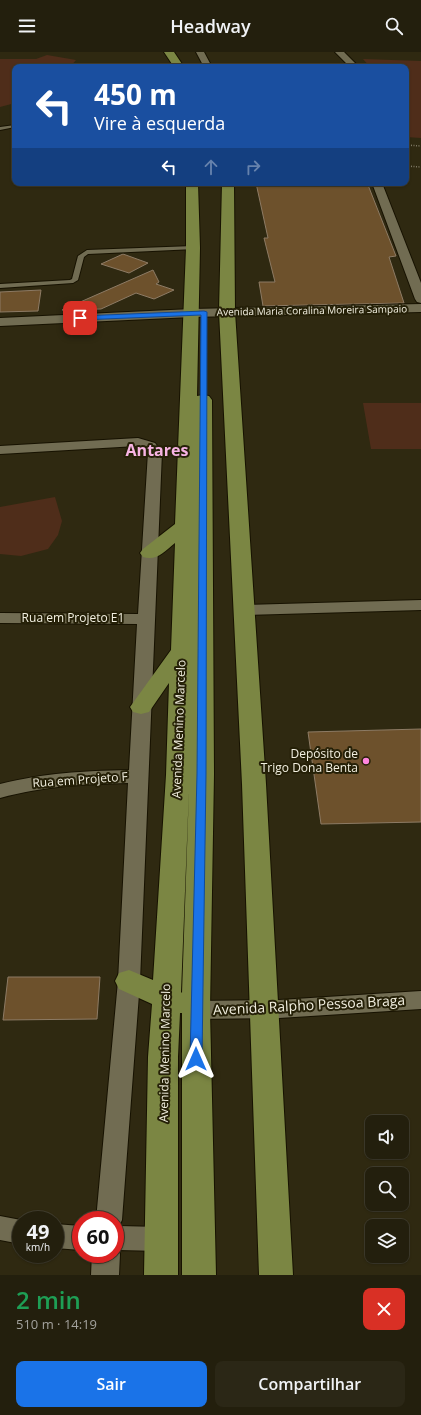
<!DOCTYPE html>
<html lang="pt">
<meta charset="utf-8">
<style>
:root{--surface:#231f0d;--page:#2b2716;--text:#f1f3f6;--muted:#a3a29d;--line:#403d2e;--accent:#1a73e8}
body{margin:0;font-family:"Open Sans",sans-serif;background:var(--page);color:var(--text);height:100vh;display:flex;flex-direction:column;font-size:15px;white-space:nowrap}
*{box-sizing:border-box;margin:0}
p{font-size:13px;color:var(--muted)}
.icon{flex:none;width:22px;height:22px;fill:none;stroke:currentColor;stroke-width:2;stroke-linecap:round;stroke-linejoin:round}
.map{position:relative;height:1223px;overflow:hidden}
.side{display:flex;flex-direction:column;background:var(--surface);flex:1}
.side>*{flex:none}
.banner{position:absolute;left:12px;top:12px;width:397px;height:122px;border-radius:8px;box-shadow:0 1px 3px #0004,0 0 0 1px var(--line);background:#1a4fa0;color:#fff;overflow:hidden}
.controls{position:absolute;left:365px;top:1063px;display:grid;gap:8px}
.controls a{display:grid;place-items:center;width:44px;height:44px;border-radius:8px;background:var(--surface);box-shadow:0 1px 3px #0004,0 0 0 1px var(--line);font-size:20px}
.speed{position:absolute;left:12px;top:1159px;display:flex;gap:8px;font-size:20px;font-weight:700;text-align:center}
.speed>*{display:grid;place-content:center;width:52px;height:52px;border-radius:50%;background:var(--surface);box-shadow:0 1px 3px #0004,0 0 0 1px var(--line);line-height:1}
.speed small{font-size:10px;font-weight:400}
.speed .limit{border:6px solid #d22;background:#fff;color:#111}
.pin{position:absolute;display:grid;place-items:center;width:34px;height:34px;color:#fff;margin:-17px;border-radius:8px;box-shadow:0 2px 6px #0006}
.me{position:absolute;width:44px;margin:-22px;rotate:0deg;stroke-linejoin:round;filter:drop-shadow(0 0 3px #0008)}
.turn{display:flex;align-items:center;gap:14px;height:84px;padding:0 16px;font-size:18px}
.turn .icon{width:52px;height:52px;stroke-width:2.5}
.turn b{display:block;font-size:28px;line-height:34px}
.lanes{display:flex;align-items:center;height:38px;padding:0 16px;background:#0003;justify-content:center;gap:20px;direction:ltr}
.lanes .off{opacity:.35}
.round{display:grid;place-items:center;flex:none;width:42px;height:42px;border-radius:8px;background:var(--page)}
.headline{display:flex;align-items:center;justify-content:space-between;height:68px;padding:0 16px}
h1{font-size:24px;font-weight:600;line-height:30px;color:#1e9e55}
.button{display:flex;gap:8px;margin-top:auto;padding:8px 16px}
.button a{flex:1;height:46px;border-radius:8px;background:var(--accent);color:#fff;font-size:16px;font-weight:600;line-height:46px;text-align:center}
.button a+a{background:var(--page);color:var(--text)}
header{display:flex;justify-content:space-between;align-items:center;height:52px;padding:0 16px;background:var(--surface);font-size:18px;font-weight:600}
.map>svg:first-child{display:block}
</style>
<header><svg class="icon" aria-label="menu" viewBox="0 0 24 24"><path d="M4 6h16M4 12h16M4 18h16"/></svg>Headway<svg class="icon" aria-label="search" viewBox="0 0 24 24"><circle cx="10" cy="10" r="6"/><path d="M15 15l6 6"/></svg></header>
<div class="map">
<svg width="421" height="1223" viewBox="0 0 421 1223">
<rect width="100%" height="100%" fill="#2f2911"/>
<path fill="#4f2d1a" d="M 47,3 L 76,8 L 70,15 L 15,15 L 15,51 L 0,55 L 0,7 L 36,7 Z
M 363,7 L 421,9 L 421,86 L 406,85 L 406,15 L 370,15 Z
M 363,351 L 421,351 L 421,397 L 371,397 Z
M 55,445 L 62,469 L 58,483 L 48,497 L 21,504 L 0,502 L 0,455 Z"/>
<path fill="#6d512c" stroke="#8d7b65" d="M 256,131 L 354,131 L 355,133 L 368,133 L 396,204 L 389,205 L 404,251 L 263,254 L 259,230 L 275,230 L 264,186 L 268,186 Z
M 123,202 L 148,211 L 129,221 L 101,212 Z
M 153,218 L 159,230 L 156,232 L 174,238 L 154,247 L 136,241 L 101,257 L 62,258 Z
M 41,238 L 38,259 L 0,260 L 0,240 Z
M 421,677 L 421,770 L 321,772 L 308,680 Z
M 8,925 L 100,925 L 97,967 L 3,968 Z"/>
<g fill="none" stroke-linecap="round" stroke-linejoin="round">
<defs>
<path id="service" d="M 15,73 L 15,75 L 0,78 L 0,75 Z
M 193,194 L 195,195 L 195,197 L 88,202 L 84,205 L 78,228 L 73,231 L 0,236 L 0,232 L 70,228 L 72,227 L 78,204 L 87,198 Z"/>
<path id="minor" d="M 196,0 L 204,0 L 212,15 L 204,15 Z
M 335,0 L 344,0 L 359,15 L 350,15 Z
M 372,131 L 382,131 L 421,231 L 421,251 L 417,250 L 415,247 Z
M 421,252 L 421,260 L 192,265 L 0,274 L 0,266 L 192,257 Z
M 138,386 L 155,391 L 162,400 L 140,929 L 122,1168 L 119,1174 L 160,1175 L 170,1178 L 173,1187 L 170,1196 L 160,1199 L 118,1198 L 120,1202 L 119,1223 L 91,1223 L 92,1202 L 115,1202 L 115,1168 L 96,1168 L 118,929 L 128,731 C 82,732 45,734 0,746 L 0,732 C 45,721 82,719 129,718 L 137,572 L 0,571 L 0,561 L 138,562 L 148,400 L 145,397 L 137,394 L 0,402 L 0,394 Z
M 421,548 L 421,558 L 244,563 L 238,562 L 235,558 L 238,554 L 244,553 Z
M 421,939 L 421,957 L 279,966 L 196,967 L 188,964 L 184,958 L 188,952 L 196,949 L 279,948 Z
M 0,1164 L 21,1168 L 21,1192 L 0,1188 Z
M 55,1172 L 81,1174 L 81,1198 L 55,1196 Z"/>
<path id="primary" d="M 164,0 L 174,0 L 184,15 L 174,15 Z
M 186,131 L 198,131 L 200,196 L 197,344 L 203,343 L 209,344 L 212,348 L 214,722 L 210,958 L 216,1223 L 182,1223 L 182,961 L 180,961 L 178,1005 L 178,1223 L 144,1223 L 148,1005 L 152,952 L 119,937 L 115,929 L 119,921 L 129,918 L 153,928 L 166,723 L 169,631 L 149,660 L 141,662 L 133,660 L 130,655 L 171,598 L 175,491 C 164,500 157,509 143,505 L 140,501 L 143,497 L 175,472 L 186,196 ZM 189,738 L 182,941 L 181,940 Z
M 222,131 L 234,131 L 235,260 L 266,732 L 293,1223 L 259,1223 L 242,732 L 219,260 Z"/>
</defs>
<use href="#service" stroke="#171200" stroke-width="2"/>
<use href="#minor" stroke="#171200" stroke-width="2"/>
<use href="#primary" stroke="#171200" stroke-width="2"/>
<path stroke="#807b67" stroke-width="1.5" stroke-dasharray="1 1.5" stroke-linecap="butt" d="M 406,93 L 421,94
M 406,114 L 421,115"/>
<use href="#service" fill="#716c52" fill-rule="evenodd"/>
<use href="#minor" fill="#716c52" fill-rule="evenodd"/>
<use href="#primary" fill="#7b8643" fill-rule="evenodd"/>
</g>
<path fill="#1a73e8" stroke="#114b97" d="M 204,259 L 207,260 L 206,722 L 202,1007 L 201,1010 L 196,1012 L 192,1010 L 190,1007 L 197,722 L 201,263 L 80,268 L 77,266 L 80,264 Z"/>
<circle fill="#ff85df" stroke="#252007" stroke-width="1.5" cx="366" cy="709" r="4"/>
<g text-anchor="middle" stroke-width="4" stroke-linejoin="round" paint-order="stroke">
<g font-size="10" fill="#f2efe0" stroke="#252007">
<text transform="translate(312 258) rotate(-1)" y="4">Avenida Maria Coralina Moreira Sampaio</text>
</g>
<g font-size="12" fill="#f2efe0" stroke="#252007">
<text x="73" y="570">Rua em Projeto E1</text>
<text transform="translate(179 677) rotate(-88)" y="4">Avenida Menino Marcelo</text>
<text transform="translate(80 728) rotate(-4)" y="4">Rua em Projeto F</text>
<text transform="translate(165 1001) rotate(-89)" y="4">Avenida Menino Marcelo</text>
</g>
<g font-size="12" fill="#f2efe0" stroke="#252007" text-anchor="end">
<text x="358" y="706">Depósito de<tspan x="358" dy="14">Trigo Dona Benta</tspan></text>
</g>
<g font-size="14" fill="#f2efe0" stroke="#252007">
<text transform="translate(309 953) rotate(-3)" y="5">Avenida Ralpho Pessoa Braga</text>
</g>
<g font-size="16" font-weight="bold" fill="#f8b4e4" stroke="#252007">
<text x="157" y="404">Antares</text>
</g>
</g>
</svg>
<div class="controls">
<a><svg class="icon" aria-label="sound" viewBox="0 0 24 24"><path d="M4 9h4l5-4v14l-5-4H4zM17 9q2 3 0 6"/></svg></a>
<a><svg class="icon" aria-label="search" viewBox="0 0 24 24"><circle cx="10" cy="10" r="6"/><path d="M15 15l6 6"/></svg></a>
<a><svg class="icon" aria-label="layers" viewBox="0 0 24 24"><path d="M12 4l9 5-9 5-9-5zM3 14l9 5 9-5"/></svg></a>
</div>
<div class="speed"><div>49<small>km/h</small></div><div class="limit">60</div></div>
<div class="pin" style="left:80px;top:266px;background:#d93025"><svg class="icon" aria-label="arrive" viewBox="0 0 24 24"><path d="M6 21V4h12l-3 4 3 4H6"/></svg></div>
<svg class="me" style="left:196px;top:1007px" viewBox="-20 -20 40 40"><path d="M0-17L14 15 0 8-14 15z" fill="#1a73e8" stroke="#fff" stroke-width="4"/></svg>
<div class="banner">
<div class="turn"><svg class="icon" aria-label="left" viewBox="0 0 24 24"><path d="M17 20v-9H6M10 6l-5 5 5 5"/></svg><div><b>450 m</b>Vire à esquerda</div></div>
<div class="lanes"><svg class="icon" aria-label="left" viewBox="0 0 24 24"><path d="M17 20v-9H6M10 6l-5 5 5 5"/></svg><svg class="icon off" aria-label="ahead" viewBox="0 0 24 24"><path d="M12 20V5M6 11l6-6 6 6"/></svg><svg class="icon off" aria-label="right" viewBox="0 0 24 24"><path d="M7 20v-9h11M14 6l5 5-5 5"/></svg></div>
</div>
</div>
<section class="side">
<div class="headline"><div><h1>2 min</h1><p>510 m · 14:19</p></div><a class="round" style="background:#d93025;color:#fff"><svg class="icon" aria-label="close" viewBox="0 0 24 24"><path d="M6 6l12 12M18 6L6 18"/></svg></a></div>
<div class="button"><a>Sair</a><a>Compartilhar</a></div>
</section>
